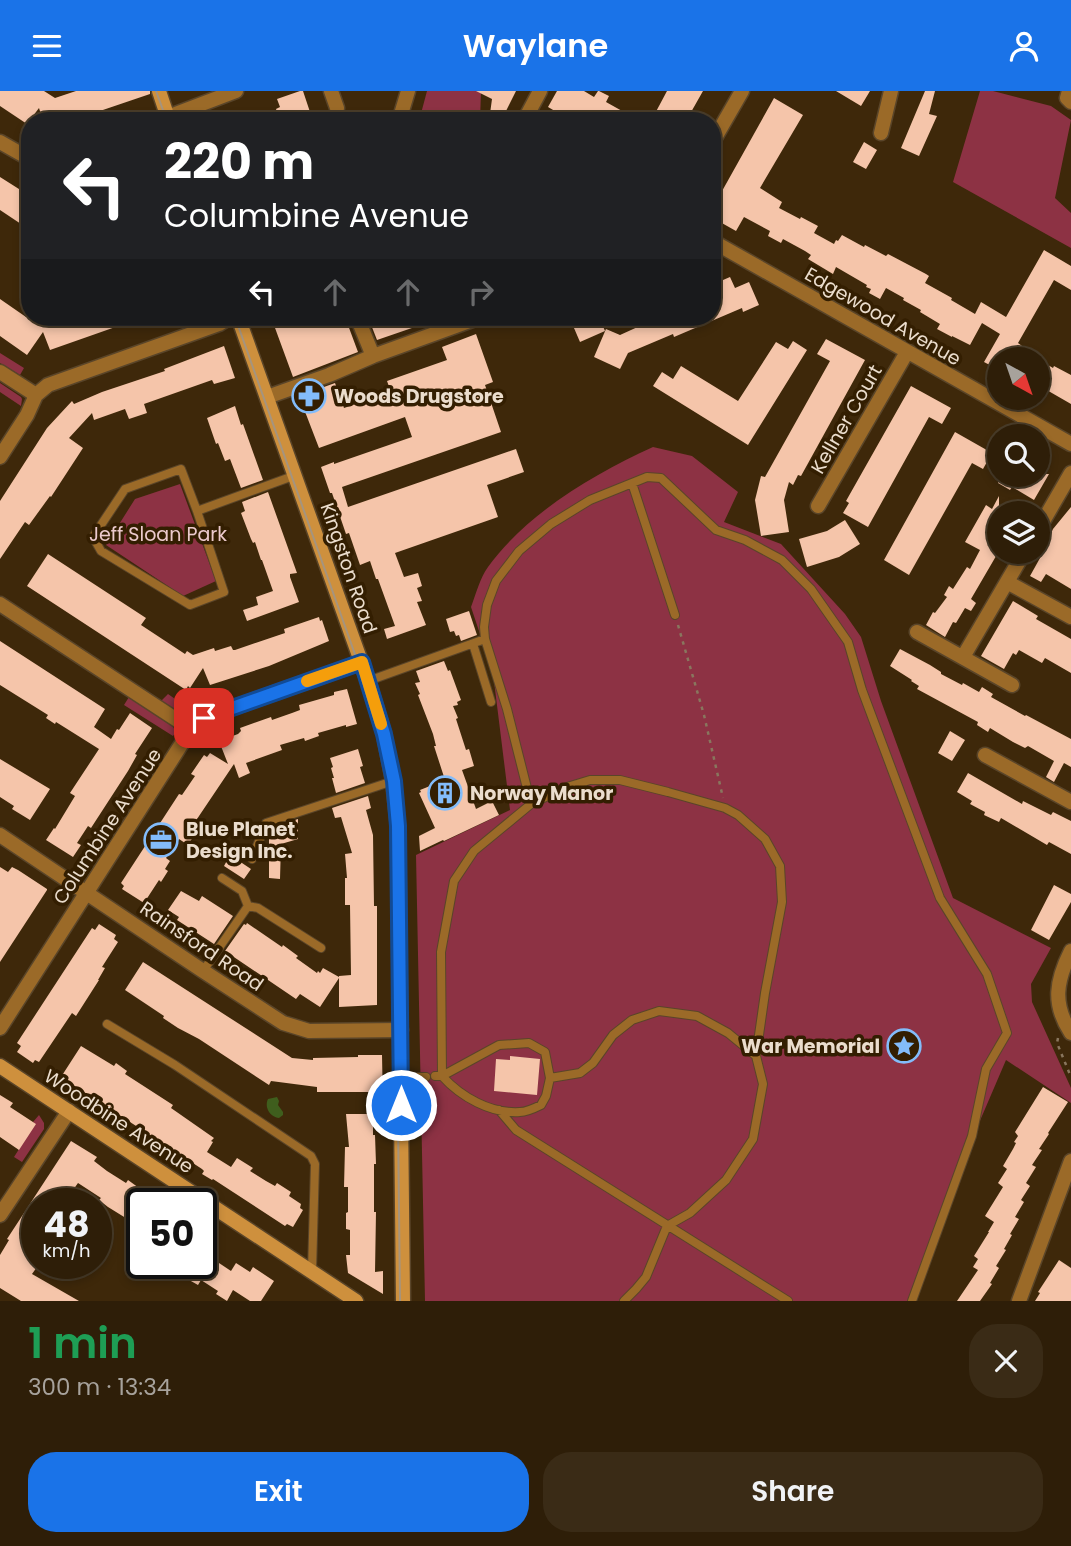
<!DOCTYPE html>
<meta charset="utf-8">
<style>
:root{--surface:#2e1e08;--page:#3a2b16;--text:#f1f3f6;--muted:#a7a29c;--line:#493c29;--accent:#1a73e8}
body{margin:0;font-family:Poppins,sans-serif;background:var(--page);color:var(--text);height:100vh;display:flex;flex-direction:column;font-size:26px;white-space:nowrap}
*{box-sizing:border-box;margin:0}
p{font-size:23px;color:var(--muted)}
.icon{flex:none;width:38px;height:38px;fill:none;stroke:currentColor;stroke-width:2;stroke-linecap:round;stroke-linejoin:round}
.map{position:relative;height:1210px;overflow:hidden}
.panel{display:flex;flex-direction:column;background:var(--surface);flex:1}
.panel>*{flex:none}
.top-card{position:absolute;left:21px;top:21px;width:700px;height:214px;border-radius:28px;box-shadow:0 4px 10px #0003,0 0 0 2px var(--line);background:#202124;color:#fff;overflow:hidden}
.needle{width:46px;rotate:140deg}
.buttons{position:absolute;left:987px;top:256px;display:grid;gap:14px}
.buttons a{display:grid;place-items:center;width:63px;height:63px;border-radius:50%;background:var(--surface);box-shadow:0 4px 10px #0003,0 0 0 2px var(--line);font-size:35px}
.speed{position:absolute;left:21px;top:1097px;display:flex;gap:14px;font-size:35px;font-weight:700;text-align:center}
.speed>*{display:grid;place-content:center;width:91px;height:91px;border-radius:50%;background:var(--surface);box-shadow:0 4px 10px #0003,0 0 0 2px var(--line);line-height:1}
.speed small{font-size:18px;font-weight:400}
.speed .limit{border:4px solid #111;border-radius:10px;background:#fff;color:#111}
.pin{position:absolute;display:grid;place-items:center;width:60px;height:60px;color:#fff;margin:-30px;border-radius:14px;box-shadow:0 4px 10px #0006}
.me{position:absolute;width:77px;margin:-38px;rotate:0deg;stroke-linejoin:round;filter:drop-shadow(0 0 5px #0008)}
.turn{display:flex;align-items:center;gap:24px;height:147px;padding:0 28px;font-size:32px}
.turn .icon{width:91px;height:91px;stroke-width:2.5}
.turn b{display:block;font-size:49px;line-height:60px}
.lanes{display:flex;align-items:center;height:66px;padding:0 28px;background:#0003;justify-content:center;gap:35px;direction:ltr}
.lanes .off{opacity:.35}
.round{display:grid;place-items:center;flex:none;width:74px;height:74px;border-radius:28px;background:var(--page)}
.overview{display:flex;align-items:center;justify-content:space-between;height:119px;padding:0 28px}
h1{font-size:42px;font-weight:600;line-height:52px;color:#1e9e55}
.primary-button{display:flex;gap:14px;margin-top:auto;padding:14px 28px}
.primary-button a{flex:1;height:80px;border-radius:28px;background:var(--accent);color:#fff;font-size:28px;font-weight:600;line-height:80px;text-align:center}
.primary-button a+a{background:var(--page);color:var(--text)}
header{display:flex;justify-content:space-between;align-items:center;height:91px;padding:0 28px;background:var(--accent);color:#fff;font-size:32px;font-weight:600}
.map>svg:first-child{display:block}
</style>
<header><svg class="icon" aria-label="menu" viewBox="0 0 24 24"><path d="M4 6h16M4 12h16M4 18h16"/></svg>Waylane<svg class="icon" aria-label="person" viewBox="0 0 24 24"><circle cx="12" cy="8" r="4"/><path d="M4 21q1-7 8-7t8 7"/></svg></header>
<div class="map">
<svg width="1071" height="1210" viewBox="0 0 1071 1210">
<rect width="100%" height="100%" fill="#3e280a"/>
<path fill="#8d3244" d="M 427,0 L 481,0 L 480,30 L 419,30 Z
M 980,0 L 993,0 L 1051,15 L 1071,29 L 1055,107 L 1071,122 L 1071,157 L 953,91 Z
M 0,262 L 24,277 L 20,284 L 0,272 Z
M 0,292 L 21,306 L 22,308 L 21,315 L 0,301 Z
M 653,356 L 692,365 L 738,401 L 724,431 L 781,453 L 845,523 L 861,546 L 881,610 L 953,807 L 1051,857 L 1031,893 L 1032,911 L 1071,997 L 1071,1012 L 1006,969 L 979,1032 L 915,1210 L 425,1210 L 416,764 L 510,719 L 493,582 L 471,516 C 476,503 480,487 488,476 C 527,422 594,383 653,356 Z
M 180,393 L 216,490 L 183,505 L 106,454 L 135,408 Z
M 168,603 L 188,617 L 188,622 L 178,621 L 161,610 Z
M 129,606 L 172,634 L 176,641 L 173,645 L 124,614 Z
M 39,1024 L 44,1032 L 44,1038 L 22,1071 L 14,1066 L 35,1033 L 33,1031 Z"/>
<path fill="#3f5e1d" d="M 277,1006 L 279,1010 L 278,1014 L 283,1021 L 283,1024 L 279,1027 C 270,1026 264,1016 268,1008 Z"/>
<path fill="#f5c5aa" d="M 0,0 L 44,0 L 55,7 L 76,0 L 150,0 L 150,3 L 94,22 L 93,20 L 74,27 L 75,30 L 43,30 L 39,17 L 27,33 L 0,15 Z
M 300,0 L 303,0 L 313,30 L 300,30 L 300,26 L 288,30 L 280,30 L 276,18 L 280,16 L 277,8 Z
M 476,0 L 516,0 L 506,20 L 504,30 L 489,30 L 492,8 Z
M 557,0 L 584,0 L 594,6 L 598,0 L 599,0 L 609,5 L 606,11 L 640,30 L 572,30 L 548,16 Z
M 667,0 L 703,0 L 686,30 L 651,30 Z
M 836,0 L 870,0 L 861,15 Z
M 925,0 L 935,0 L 929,23 L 937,25 L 919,65 L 901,57 Z
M 774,7 L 803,24 L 760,97 L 782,111 L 779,117 L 800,128 L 801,126 L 818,135 L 814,142 L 834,153 L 836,149 L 838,150 L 842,144 L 864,156 L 865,154 L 886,165 L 888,163 L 926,183 L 929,185 L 925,192 L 952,207 L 951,209 L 975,223 L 981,211 L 1006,226 L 1044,159 L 1071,175 L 1071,199 L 1054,189 L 1018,252 L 1022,255 L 1020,258 L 1037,268 L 999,268 L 999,279 L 984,271 L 1000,243 L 982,232 L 970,254 L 952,245 L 952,246 L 937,238 L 940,233 L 920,221 L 921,219 L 903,209 L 904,207 L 886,197 L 880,208 L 869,202 L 871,198 L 866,196 L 867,194 L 836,176 L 833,183 L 808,168 L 811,164 L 805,160 L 783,148 L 781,152 L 768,145 L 770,140 L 744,126 L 736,140 L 720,131 L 712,140 L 712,118 Z
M 864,51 L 877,59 L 866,78 L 853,71 Z
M 0,86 L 30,105 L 30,139 L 0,119 Z
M 730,186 L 735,197 L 749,191 L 759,214 L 743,221 L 742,217 L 674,246 L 673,243 L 628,262 L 620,278 L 594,266 L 606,238 L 620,244 L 642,234 L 641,231 L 653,226 L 712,226 L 712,199 L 718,197 L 716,192 Z
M 0,208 L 26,226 L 140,226 L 141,227 L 50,259 L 43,241 L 27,264 L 0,245 Z
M 271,226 L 345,226 L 358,261 L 293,286 Z
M 368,226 L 440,226 L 441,227 L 377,249 Z
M 581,226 L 599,226 L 605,240 L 580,251 L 571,230 Z
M 476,243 L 493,291 L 485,294 L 501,341 L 342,396 L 348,416 L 516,358 L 524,381 L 487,394 L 498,426 L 395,462 L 404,486 L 418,482 L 422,495 L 417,497 L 422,510 L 417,511 L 426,534 L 387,548 L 384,538 L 395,535 L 378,488 L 376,488 L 370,470 L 360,474 L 349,442 L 346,443 L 332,402 L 330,402 L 321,376 L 334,371 L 334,373 L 412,346 L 405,326 L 319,357 L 299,305 L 335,292 L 344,317 L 391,301 L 387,290 L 447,269 L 442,256 Z
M 826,248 L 865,269 L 801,385 L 798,384 L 793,394 L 789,391 L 784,409 L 789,441 L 761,445 L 755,409 L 761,385 L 765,386 L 830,270 L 817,263 Z
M 793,250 L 807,259 L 748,354 L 653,295 L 662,281 L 673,288 L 681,275 L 738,310 L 776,251 L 788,258 Z
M 224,255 L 235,287 L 214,293 L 212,289 L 144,313 L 147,322 L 129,328 L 125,318 L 94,329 L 92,322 L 69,347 L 83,357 L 51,406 L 50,405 L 29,434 L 25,431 L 0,468 L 0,410 L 47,337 L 72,310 L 74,313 L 102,301 L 165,280 L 164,278 Z
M 1038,268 L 1053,277 L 1054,275 L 1071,284 L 1071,313 L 1038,294 Z
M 911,295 L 951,317 L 942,333 L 929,326 L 868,436 L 843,422 L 849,412 L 846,410 Z
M 235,315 L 241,334 L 243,333 L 263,389 L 241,397 L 230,368 L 225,370 L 218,352 L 216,353 L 207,327 Z
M 955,341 L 992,362 L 983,378 L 972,372 L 909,484 L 884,469 Z
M 1003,383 L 1049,383 L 1034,409 L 1012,396 L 1010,399 L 998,392 Z
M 268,401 L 297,482 L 290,483 L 290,486 L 299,511 L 247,530 L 243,519 L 258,514 L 256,506 L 273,500 L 262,469 L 261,469 L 255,451 L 253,452 L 251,448 L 241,422 L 245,420 L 242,411 Z
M 999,405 L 999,460 L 971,508 L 976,512 L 971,520 L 965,517 L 956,532 L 953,531 L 945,546 L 926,534 L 933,521 L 935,522 L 947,506 L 944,504 L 949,495 L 953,498 L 967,476 L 970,478 L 980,459 L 965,451 L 986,414 L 992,418 Z
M 1071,416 L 1071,498 L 1046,483 L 1041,491 L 1030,485 L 1045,458 L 1044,458 L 1053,438 Z
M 845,429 L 860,453 L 839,466 L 807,476 L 799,448 L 827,440 Z
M 48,463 L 146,527 L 141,534 L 185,563 L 187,560 L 193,564 L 214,557 L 215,560 L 231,555 L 233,559 L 235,559 L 285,542 L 284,538 L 319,526 L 320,530 L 322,529 L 329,550 L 269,575 L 210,594 L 203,577 L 190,597 L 188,595 L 186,599 L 27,495 Z
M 1013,510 L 1038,525 L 1036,528 L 1071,548 L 1071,582 L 1045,567 L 1042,572 L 1019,559 L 1016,564 L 1013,562 L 1004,578 L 981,565 Z
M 469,520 L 477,544 L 461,550 L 459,544 L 456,545 L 454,540 L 450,541 L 446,528 Z
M 0,550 L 105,618 L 94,636 L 111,648 L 117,638 L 119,639 L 130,622 L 152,637 L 135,663 L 137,664 L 128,680 L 91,737 L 88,735 L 77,752 L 81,754 L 73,766 L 46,749 L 54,737 L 55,738 L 75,705 L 70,702 L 99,658 L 64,636 L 56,631 L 55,633 L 46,627 L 48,624 L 0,594 Z
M 900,558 L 930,574 L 941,581 L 941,583 L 962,594 L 963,592 L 979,601 L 982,596 L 993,603 L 991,606 L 1025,625 L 1026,624 L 1071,648 L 1071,676 L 1064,672 L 1054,691 L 1046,686 L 1054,670 L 1028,655 L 1025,657 L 1013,651 L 990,637 L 988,641 L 977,634 L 978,631 L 917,598 L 919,595 L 911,590 L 912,589 L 890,575 Z
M 444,570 L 448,580 L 450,579 L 461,609 L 457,611 L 458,614 L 453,615 L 458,627 L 456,628 L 466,659 L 469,658 L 474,675 L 462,679 L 476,718 L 492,710 L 499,724 L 444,750 L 443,749 L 420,760 L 419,745 L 435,737 L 419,702 L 421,701 L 420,699 L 445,689 L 434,655 L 436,655 L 433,643 L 418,604 L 420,603 L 415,592 L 420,591 L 416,580 Z
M 347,598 L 357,633 L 346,636 L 346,634 L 318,642 L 319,645 L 305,650 L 304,647 L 280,654 L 282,659 L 246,672 L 250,682 L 239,687 L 234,673 L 197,728 L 199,730 L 192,741 L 195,743 L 188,754 L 179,748 L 166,767 L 170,770 L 165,778 L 168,780 L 161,791 L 159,789 L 144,812 L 122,798 L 124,795 L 121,792 L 179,703 L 182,704 L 195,685 L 191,683 L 204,664 L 207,666 L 210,662 L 228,673 L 219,650 L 238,643 L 241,640 L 240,637 L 271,626 L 272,629 L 292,622 L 300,619 L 299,614 L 334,604 L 334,601 Z
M 950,640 L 965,649 L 952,670 L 938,662 Z
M 358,658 L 363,675 L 360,676 L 365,692 L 336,702 L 332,687 L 334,687 L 331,677 L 333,676 L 330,667 Z
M 0,668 L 50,698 L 30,729 L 12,718 L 14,715 L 0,706 Z
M 968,682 L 1022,713 L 1023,710 L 1051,724 L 1053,721 L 1071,730 L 1071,763 L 1049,751 L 1047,754 L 1001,727 L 999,731 L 984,724 L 985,721 L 970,713 L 972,710 L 957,701 Z
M 368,705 L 371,717 L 366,719 L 373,744 L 374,815 L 377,815 L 377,914 L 339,916 L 339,887 L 320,916 L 300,903 L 296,908 L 225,860 L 244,833 L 246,834 L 247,832 L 282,856 L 283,854 L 298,865 L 296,867 L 317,882 L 318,880 L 320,882 L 323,877 L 339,886 L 339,885 L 351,884 L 350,814 L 345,814 L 345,787 L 347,787 L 345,763 L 352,762 L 341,726 L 335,727 L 332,717 Z
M 298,728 L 298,748 L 281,753 L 280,788 L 269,787 L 269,741 L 271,737 Z
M 230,764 L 251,778 L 244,788 L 224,775 Z
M 0,776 L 8,781 L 12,776 L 18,779 L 47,798 L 47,799 L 0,871 Z
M 1054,794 L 1071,803 L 1071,811 L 1049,849 L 1031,839 Z
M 181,800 L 199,810 L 202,805 L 233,825 L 214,853 L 177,829 L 179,826 L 168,819 Z
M 99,833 L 116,844 L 114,848 L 118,851 L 102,876 L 105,877 L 98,889 L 99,889 L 76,925 L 72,922 L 39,971 L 35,969 L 33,972 L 17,961 L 21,955 L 17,952 L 92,837 L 95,839 Z
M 143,871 L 292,967 L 313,969 L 313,967 L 358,966 L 358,964 L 382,964 L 383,1014 L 370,1014 L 370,1001 L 317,1001 L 317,996 L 271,990 L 269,994 L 199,948 L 178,937 L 163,927 L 164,925 L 125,899 Z
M 81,955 L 114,975 L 116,972 L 127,980 L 125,983 L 173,1014 L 171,1017 L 214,1047 L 211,1050 L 213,1051 L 207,1061 L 231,1076 L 237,1067 L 253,1077 L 250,1080 L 266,1090 L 275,1095 L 277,1092 L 291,1101 L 289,1105 L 301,1113 L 300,1117 L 303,1119 L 293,1136 L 287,1133 L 285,1135 L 213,1088 L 212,1089 L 202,1083 L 204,1080 L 202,1078 L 61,986 Z
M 510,965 L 540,968 L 537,1004 L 494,1000 L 496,968 L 510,969 Z
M 1043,996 L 1068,1011 L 1048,1042 L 1049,1043 L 1039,1058 L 1042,1059 L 1032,1074 L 1036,1076 L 1026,1092 L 1030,1095 L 1021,1109 L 1024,1111 L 1015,1126 L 1019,1128 L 1010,1143 L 1012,1144 L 1004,1158 L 1006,1159 L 996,1175 L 999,1177 L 990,1192 L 992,1193 L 980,1210 L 957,1210 L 978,1179 L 973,1176 L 978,1168 L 974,1165 L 989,1141 L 988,1141 L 994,1131 L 985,1125 L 1003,1096 L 998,1092 L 1007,1078 L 1003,1075 L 1013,1058 L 1016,1052 L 1014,1051 L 1018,1045 L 1015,1041 Z
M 0,1004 L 13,1012 L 10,1016 L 36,1033 L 19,1059 L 0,1046 Z
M 346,1023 L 373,1023 L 373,1044 L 375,1044 L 376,1073 L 374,1073 L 374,1121 L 376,1121 L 375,1181 L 383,1180 L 383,1203 L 348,1182 L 346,1164 L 350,1164 L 350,1139 L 346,1138 L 346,1122 L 348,1121 L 348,1096 L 344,1096 L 345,1056 L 349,1056 Z
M 71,1050 L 97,1066 L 94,1070 L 107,1080 L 126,1092 L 128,1089 L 161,1113 L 142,1113 L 142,1135 L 130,1127 L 129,1129 L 108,1116 L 99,1109 L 101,1107 L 78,1092 L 63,1113 L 37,1113 L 37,1176 L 32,1183 L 79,1210 L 21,1210 L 0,1197 L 0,1164 L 9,1149 L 7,1148 Z
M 201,1160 L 231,1180 L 236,1172 L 250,1181 L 253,1176 L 274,1190 L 261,1210 L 250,1210 L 233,1199 L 227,1210 L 216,1203 L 218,1200 L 201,1189 L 198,1194 L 182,1185 L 191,1172 L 201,1172 Z
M 1059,1169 L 1071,1177 L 1071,1210 L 1035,1210 L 1040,1202 L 1038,1201 Z"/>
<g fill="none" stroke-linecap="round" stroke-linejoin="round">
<defs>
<path id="service" d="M 632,392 L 675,524
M 197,420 L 181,378 L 125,398 L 93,446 L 101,460 L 190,514 L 224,501 L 197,420 L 296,384
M 473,553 L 491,611
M 368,590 L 485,548
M 531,713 L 567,696 L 590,689 L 620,689 L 668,701 L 725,717 L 738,724 L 765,748 L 780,775 L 782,811 L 765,902 L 756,965 L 763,993 L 753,1048 L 726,1089 L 690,1122 L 667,1135 L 646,1186 L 636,1198 L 624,1210
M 252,768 L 266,732 L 393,690
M 222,787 L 242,800 L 248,815 L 258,817 L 321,857
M 203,880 L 248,815
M 107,933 L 175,974 L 311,1065 L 315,1073 L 312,1180
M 756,965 L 728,942 L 697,925 L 659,920 L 632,929 L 613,944 L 593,972 L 580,982 L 550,987 L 545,961 L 529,952 L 499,954 L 442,985 L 441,861 L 454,790 L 474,760 L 531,713 L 507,618 L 485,548 L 484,536 L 487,514 L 496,490 L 519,460 L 551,433 L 590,409 L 647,386 L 661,387 L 716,439 L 745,449 L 782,469 L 811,498 L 848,551 L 862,599 L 940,807 L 987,883 L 1007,942 L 986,978 L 972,1045 L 912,1210
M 435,985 L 442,985 C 461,1006 491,1023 520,1021 C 527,1021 535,1017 541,1014 L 546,1005 L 550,987
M 401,986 L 426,986
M 499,1019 L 516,1039 L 788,1210"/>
<path id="minor" d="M 331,0 L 337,17
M 1069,0 L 1067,7 L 1071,11
M 157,30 L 236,0
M 524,30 L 540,0
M 881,42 L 891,0
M 0,51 L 30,68
M 712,52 L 742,0
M 712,150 L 1071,353
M 357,226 L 373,265
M 0,281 L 36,304
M 267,306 L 329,284 L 373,265 L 478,227
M 0,366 L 27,324 L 36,304 L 48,294 L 219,233 L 230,226
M 818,415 L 907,261
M 1038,439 L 1071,382
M 1007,491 L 1071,526
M 0,513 L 177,629 L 192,636
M 917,541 L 1012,594
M 963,566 L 1025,460
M 985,664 L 1071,711
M 0,744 L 203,880 L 283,932 L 309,940 L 401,939
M 1071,860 C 1056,890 1052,913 1071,942
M 0,937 L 186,646 L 192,636 L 204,627 L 362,571
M 0,1124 L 69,1020
M 1019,1210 L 1071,1070"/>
<path id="tertiary" d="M 399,30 L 408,0"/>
<path id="secondary" d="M 159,0 L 169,30
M 238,226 L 368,590 L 384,643 L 393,690 L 398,735 L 403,1210
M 0,975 L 356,1210"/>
</defs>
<use href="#service" stroke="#5a4529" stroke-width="10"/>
<use href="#minor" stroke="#5a4529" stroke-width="17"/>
<use href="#tertiary" stroke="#5a4529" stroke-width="17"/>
<use href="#secondary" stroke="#5a4529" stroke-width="17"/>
<path stroke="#89765e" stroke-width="2.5" stroke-dasharray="3.5 5" stroke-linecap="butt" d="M 303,226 L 308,228
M 678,534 L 704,624 L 723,707
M 1058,947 L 1057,952 L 1071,986"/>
<use href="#service" stroke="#9b6a28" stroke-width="8"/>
<use href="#minor" stroke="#9b6a28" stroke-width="14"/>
<use href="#tertiary" stroke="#9b6a28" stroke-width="14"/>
<use href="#secondary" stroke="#ce903d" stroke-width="14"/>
<path stroke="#a5947e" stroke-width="2" d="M 156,0 L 167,30
M 235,226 L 373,614 C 386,661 393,706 395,755 L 400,1210"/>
</g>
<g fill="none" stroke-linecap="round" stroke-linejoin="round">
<defs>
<path id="route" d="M 204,627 L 362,571 L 384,643 L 394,690 L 398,735 L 401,1014"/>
</defs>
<use href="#route" stroke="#114b97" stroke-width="18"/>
<use href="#route" stroke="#1a73e8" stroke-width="12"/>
<path stroke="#f59e0b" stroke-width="12" d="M 307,590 L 362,571 L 381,633"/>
</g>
<defs>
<symbol id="pharmacy-ring" viewBox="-11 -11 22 22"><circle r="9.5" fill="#331e01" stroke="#83bcfa" stroke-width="1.5"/><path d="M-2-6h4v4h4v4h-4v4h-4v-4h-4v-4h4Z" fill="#83bcfa"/></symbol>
<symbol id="building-ring" viewBox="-11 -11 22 22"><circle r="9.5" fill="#331e01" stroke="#83bcfa" stroke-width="1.5"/><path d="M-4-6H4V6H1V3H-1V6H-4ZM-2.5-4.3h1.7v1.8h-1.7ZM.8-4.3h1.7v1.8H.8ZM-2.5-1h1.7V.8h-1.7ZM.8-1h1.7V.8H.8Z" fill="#83bcfa"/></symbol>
<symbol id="office-ring" viewBox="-11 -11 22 22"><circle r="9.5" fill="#331e01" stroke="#83bcfa" stroke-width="1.5"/><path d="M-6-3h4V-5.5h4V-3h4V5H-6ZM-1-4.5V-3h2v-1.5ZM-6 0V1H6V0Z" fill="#83bcfa"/></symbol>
<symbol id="sight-ring" viewBox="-11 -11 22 22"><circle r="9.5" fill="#331e01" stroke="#83bcfa" stroke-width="1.5"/><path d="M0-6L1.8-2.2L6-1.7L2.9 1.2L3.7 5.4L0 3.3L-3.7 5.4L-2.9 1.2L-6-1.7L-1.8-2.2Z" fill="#83bcfa"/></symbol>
</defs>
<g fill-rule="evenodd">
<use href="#pharmacy-ring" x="290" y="286" width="38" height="38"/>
<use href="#building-ring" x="426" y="683" width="38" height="38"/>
<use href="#office-ring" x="142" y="730" width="38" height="38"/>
<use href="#sight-ring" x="885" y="936" width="38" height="38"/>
</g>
<g text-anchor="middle" stroke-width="7" stroke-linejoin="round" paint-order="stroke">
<g font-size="19" fill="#ebddcd" stroke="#331e01">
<text transform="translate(883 225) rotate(30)" y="7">Edgewood Avenue</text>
<text transform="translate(846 328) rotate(-60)" y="7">Kellner Court</text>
<text transform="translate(349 477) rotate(71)" y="7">Kingston Road</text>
<text transform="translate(107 735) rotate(-57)" y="7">Columbine Avenue</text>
<text transform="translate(202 855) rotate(34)" y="7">Rainsford Road</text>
<text transform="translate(119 1030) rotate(33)" y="7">Woodbine Avenue</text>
</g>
<g font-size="19" font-weight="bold" fill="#ebddcd" stroke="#331e01" text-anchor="start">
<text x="334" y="312">Woods Drugstore</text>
<text x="470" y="709">Norway Manor</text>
<text x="186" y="745">Blue Planet<tspan x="186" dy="22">Design Inc.</tspan></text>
<text x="880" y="962" text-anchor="end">War Memorial</text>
</g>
<g font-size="19" fill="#eccacd" stroke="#331e01">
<text x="158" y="450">Jeff Sloan Park</text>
</g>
</g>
</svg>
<div class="buttons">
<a><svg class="needle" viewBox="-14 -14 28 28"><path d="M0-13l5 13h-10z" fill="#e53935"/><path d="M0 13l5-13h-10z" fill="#a7a29c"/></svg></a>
<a><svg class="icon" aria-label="search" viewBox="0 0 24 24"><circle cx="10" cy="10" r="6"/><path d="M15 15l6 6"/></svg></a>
<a><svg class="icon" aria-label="layers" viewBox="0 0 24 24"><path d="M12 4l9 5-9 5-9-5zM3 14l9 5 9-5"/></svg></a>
</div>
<div class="speed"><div>48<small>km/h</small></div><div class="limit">50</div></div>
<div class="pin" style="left:204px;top:627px;background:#d93025"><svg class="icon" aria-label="arrive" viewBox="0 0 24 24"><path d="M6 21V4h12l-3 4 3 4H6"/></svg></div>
<svg class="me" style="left:401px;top:1014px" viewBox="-20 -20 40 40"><circle r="17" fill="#1a73e8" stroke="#fff" stroke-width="3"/><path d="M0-11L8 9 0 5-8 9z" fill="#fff"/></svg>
<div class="top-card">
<div class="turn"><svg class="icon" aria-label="left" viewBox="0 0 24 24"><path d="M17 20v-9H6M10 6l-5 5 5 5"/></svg><div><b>220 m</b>Columbine Avenue</div></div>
<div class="lanes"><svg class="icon" aria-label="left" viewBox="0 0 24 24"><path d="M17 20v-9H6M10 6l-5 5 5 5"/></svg><svg class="icon off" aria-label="ahead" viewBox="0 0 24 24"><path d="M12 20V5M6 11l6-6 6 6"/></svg><svg class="icon off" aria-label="ahead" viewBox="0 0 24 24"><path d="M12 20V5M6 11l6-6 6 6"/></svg><svg class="icon off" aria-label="right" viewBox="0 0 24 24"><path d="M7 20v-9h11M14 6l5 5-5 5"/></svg></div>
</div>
</div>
<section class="panel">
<div class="overview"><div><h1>1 min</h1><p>300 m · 13:34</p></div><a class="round"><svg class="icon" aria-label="close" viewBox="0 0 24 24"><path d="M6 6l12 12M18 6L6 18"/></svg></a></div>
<div class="primary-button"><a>Exit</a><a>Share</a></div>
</section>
